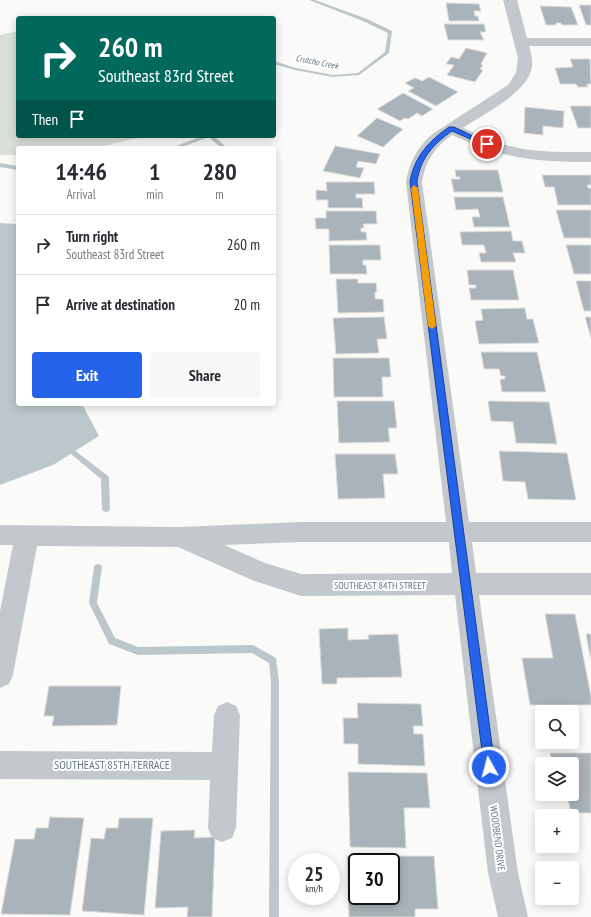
<!DOCTYPE html>
<meta charset="utf-8">
<style>
:root{--surface:#fff;--page:#f7f7f7;--text:#2b2b33;--muted:#7c7c81;--line:#e1e1e2;--accent:#2563eb}
body{margin:0;font-family:"PT Sans Narrow",sans-serif;background:var(--page);color:var(--text);height:100vh;display:flex;flex-direction:column;font-size:15px;white-space:nowrap}
*{box-sizing:border-box;margin:0}
p{font-size:13px;color:var(--muted)}
.icon{flex:none;width:22px;height:22px;fill:none;stroke:currentColor;stroke-width:2;stroke-linecap:round;stroke-linejoin:round}
.map{position:relative;flex:1;overflow:hidden}
.sheet{position:absolute;left:16px;top:146px;width:260px;height:260px;display:flex;flex-direction:column;background:var(--surface);border-radius:4px;box-shadow:0 2px 10px #0003}
.sheet>*{flex:none}
.banner{position:absolute;left:16px;top:16px;width:260px;height:122px;border-radius:4px;box-shadow:0 2px 10px #0003;background:#00695c;color:#fff;overflow:hidden}
.fabs{position:absolute;left:535px;top:705px;display:grid;gap:8px}
.fabs a{display:grid;place-items:center;width:44px;height:44px;border-radius:4px;background:var(--surface);box-shadow:0 2px 10px #0003;font-size:20px}
.speed{position:absolute;left:288px;top:853px;display:flex;gap:8px;font-size:20px;font-weight:700;text-align:center}
.speed>*{display:grid;place-content:center;width:52px;height:52px;border-radius:50%;background:var(--surface);box-shadow:0 2px 10px #0003;line-height:1}
.speed small{font-size:10px;font-weight:400}
.speed .limit{border:2px solid #111;border-radius:6px;background:#fff;color:#111}
.pin{position:absolute;display:grid;place-items:center;width:34px;height:34px;color:#fff;margin:-17px;border:2px solid #fff;border-radius:50%;box-shadow:0 1px 4px #0007}
.me{position:absolute;width:44px;margin:-22px;rotate:353deg;stroke-linejoin:round;filter:drop-shadow(0 0 3px #0008)}
.turn{display:flex;align-items:center;gap:14px;height:84px;padding:0 16px;font-size:18px}
.turn .icon{width:52px;height:52px;stroke-width:2.5}
.turn b{display:block;font-size:28px;line-height:34px}
.then{display:flex;align-items:center;height:38px;padding:0 16px;background:#0003;gap:8px;font-size:15px}
.eta{display:flex;justify-content:space-evenly;align-items:center;height:68px;text-align:center}
.eta b{font-size:24px;font-weight:700;line-height:28px}
.action{display:flex;gap:8px;margin-top:auto;padding:8px 16px}
.action a{flex:1;height:46px;border-radius:4px;background:var(--accent);color:#fff;font-size:16px;font-weight:700;line-height:46px;text-align:center}
.action a+a{background:var(--page);color:var(--text)}
ul{padding:0;list-style:none}
li{display:flex;align-items:center;gap:12px;height:60px;padding:0 16px;border-top:1px solid var(--line)}
li div{flex:1}
li b{display:block;font-size:15px}
li em{font-style:normal}
.map>svg:first-child{display:block}
</style>
<div class="map">
<svg width="591" height="917" viewBox="0 0 591 917">
<rect width="100%" height="100%" fill="#fafaf8"/>
<path fill="#dadfd7" d="M 18,31 L 18,136 L 154,136 L 128,140 L 96,148 L 18,148 L 18,155 L 0,155 L 0,35 Z"/>
<path fill="#bbc7cb" d="M 0,223 L 18,224 L 18,404 L 82,404 L 99,436 L 53,465 L 0,485 Z"/>
<g fill="none" stroke-linecap="round" stroke-linejoin="round">
<path fill="#bbc7cb" fill-rule="evenodd" d="M 309,0 L 315,0 L 367,19 L 392,31 L 389,53 L 359,75 L 333,77 L 295,70 L 274,64 L 274,61 L 296,68 L 333,75 L 358,73 L 385,52 L 388,33 L 363,21 Z
M 203,136 L 214,136 L 227,148 L 221,148 L 209,137 L 179,148 L 171,148 Z
M 0,163 L 18,166 L 18,170 L 0,167 Z
M 73,449 L 108,476 L 109,478 L 110,509 L 109,511 L 106,512 L 103,511 L 102,509 L 101,479 L 71,454 L 70,452 L 71,450 Z
M 98,564 L 101,565 L 102,567 L 97,603 L 115,638 L 138,647 L 253,645 L 276,658 L 279,682 L 279,917 L 269,917 L 271,682 L 269,663 L 252,653 L 138,655 L 109,644 L 89,603 L 94,567 L 95,565 Z"/>
</g>
<path fill="#aab3b9" stroke="#dcdcda" fill-rule="evenodd" d="M 446,3 L 479,4 L 481,11 L 474,11 L 475,16 L 478,16 L 479,21 L 449,21 Z
M 579,5 L 591,5 L 591,25 L 586,25 Z
M 540,6 L 571,7 L 578,25 L 562,25 L 561,23 L 556,23 L 556,25 L 546,25 Z
M 444,24 L 484,24 L 486,32 L 480,32 L 484,40 L 448,40 Z
M 466,48 L 487,53 L 481,64 L 483,65 L 480,69 L 483,70 L 475,82 L 447,75 L 454,65 L 446,64 L 451,57 L 459,59 Z
M 570,59 L 590,59 L 591,84 L 587,84 L 588,87 L 578,87 L 576,84 L 560,84 L 555,68 L 573,67 Z
M 429,77 L 458,92 L 436,106 L 408,91 L 414,88 L 405,83 L 415,78 L 422,81 Z
M 403,93 L 433,109 L 422,116 L 417,113 L 408,119 L 405,118 L 400,121 L 377,109 Z
M 570,106 L 591,106 L 591,128 L 578,128 Z
M 525,107 L 564,111 L 563,128 L 543,126 L 543,135 L 524,133 Z
M 377,118 L 403,129 L 383,147 L 357,136 Z
M 335,146 L 380,154 L 376,164 L 358,161 L 356,167 L 364,168 L 360,178 L 323,171 Z
M 455,170 L 498,170 L 503,192 L 454,192 L 451,179 L 460,179 L 460,177 L 456,177 Z
M 542,175 L 591,175 L 591,185 L 587,185 L 588,188 L 591,188 L 591,205 L 558,205 L 554,187 L 545,187 Z
M 326,182 L 374,182 L 375,194 L 356,194 L 356,198 L 362,198 L 363,208 L 328,208 L 328,200 L 316,200 L 316,190 L 327,191 Z
M 454,197 L 503,197 L 510,227 L 474,227 L 472,217 L 480,217 L 478,209 L 456,210 Z
M 556,210 L 591,210 L 591,238 L 564,238 Z
M 326,211 L 376,211 L 377,224 L 363,224 L 364,228 L 361,228 L 361,232 L 366,232 L 367,240 L 329,241 L 329,229 L 316,229 L 315,218 L 326,218 Z
M 511,231 L 513,241 L 522,241 L 525,253 L 513,253 L 516,262 L 481,262 L 479,253 L 486,253 L 484,245 L 462,245 L 460,232 Z
M 329,245 L 380,245 L 381,260 L 363,260 L 363,265 L 366,265 L 367,274 L 330,274 Z
M 566,245 L 591,245 L 591,274 L 574,274 Z
M 467,270 L 513,270 L 519,300 L 471,300 L 469,288 L 476,288 L 476,285 L 469,285 Z
M 336,279 L 358,279 L 358,283 L 376,283 L 377,292 L 375,292 L 375,299 L 383,299 L 384,312 L 338,313 Z
M 576,281 L 591,281 L 591,311 L 584,311 Z
M 525,308 L 527,319 L 533,319 L 539,343 L 479,344 L 475,321 L 483,320 L 481,309 Z
M 384,317 L 387,339 L 377,339 L 379,353 L 336,354 L 333,318 Z
M 585,317 L 591,317 L 591,338 Z
M 481,352 L 537,352 L 546,392 L 502,392 L 500,379 L 505,379 L 505,376 L 501,376 L 499,369 L 484,369 Z
M 333,358 L 389,358 L 391,377 L 382,377 L 383,397 L 334,397 Z
M 337,401 L 394,401 L 397,428 L 388,428 L 390,442 L 339,443 Z
M 488,401 L 549,402 L 557,444 L 516,443 L 513,422 L 491,421 Z
M 499,451 L 567,453 L 576,500 L 528,499 L 525,482 L 503,481 Z
M 335,454 L 395,454 L 398,474 L 383,474 L 385,498 L 338,499 Z
M 545,614 L 575,614 L 591,696 L 591,705 L 530,705 L 522,658 L 553,658 Z
M 348,628 L 348,640 L 369,639 L 368,635 L 398,634 L 402,677 L 337,678 L 337,684 L 322,684 L 319,629 Z
M 586,634 L 591,634 L 591,660 Z
M 49,686 L 121,686 L 117,725 L 52,726 L 54,716 L 44,716 Z
M 357,703 L 421,704 L 423,726 L 413,726 L 414,734 L 423,734 L 425,766 L 358,764 L 358,744 L 344,744 L 343,718 L 358,718 Z
M 550,753 L 591,753 L 591,813 L 571,813 L 567,794 L 572,794 L 572,764 L 552,764 Z
M 348,772 L 427,773 L 430,808 L 404,808 L 406,848 L 350,847 Z
M 50,817 L 84,818 L 70,915 L 1,914 L 15,839 L 34,839 L 36,828 L 48,828 Z
M 119,818 L 153,818 L 144,915 L 82,911 L 91,838 L 104,839 L 106,828 L 118,828 Z
M 195,830 L 194,838 L 215,837 L 212,917 L 187,917 L 188,907 L 155,908 L 161,831 Z
M 347,856 L 434,856 L 438,909 L 415,909 L 415,917 L 349,917 ZM 357,862 L 391,862 L 391,896 L 357,896 Z"/>
<g fill="none" stroke-linecap="round" stroke-linejoin="round">
<path fill="#c3c8cc" fill-rule="evenodd" d="M 503,0 L 517,0 L 527,38 L 591,38 L 591,46 L 529,46 C 532,55 534,65 530,74 C 519,97 484,114 463,128 C 478,135 493,142 510,146 C 536,153 564,152 591,152 L 591,162 C 535,162 504,159 452,135 C 435,147 425,161 422,182 L 469,522 L 591,522 L 591,542 L 472,542 L 476,573 L 591,573 L 591,595 L 479,595 L 518,873 L 528,917 L 498,917 L 488,873 L 455,595 L 301,596 L 252,580 L 178,547 L 37,546 L 13,675 L 9,684 L 0,688 L 0,611 L 13,545 L 0,545 L 0,525 L 179,527 L 301,522 L 446,522 L 406,182 C 409,163 417,148 431,135 L 508,85 L 516,73 L 518,58 ZM 301,542 L 449,542 L 452,573 L 301,574 L 265,563 L 224,545 Z
M 227,702 L 236,706 L 240,715 L 236,828 L 232,838 L 222,842 L 212,838 L 208,828 L 210,780 L 0,779 L 0,751 L 212,752 L 214,715 L 218,706 Z"/>
</g>
<path fill="#2563eb" stroke="#184099" d="M 449,127 L 454,127 L 490,144 L 484,145 L 452,131 C 433,144 420,159 417,182 L 495,767 L 493,771 L 489,772 L 485,771 L 484,767 L 410,182 C 414,157 429,141 449,127 Z"/>
<path fill="#f59e0b" d="M 414,185 L 418,188 L 436,326 L 432,329 L 428,326 L 411,188 Z"/>
<g text-anchor="middle" stroke-width="4" stroke-linejoin="round" paint-order="stroke">
<g font-size="9" font-style="italic" fill="#60757c" stroke="#fff">
<text transform="translate(317 62) rotate(11)" y="3">Crutcho Creek</text>
</g>
<g font-size="10" fill="#657683" stroke="#fff">
<text x="380" y="589">SOUTHEAST 84TH STREET</text>
<text transform="translate(498 838) rotate(83)" y="4">WOODBEND DRIVE</text>
</g>
<g font-size="12" fill="#657683" stroke="#fff">
<text x="112" y="769">SOUTHEAST 85TH TERRACE</text>
</g>
</g>
</svg>
<div class="fabs">
<a><svg class="icon" aria-label="search" viewBox="0 0 24 24"><circle cx="10" cy="10" r="6"/><path d="M15 15l6 6"/></svg></a>
<a><svg class="icon" aria-label="layers" viewBox="0 0 24 24"><path d="M12 4l9 5-9 5-9-5zM3 14l9 5 9-5"/></svg></a>
<a>+</a>
<a>−</a>
</div>
<div class="speed"><div>25<small>km/h</small></div><div class="limit">30</div></div>
<div class="pin" style="left:487px;top:144px;background:#d93025"><svg class="icon" aria-label="arrive" viewBox="0 0 24 24"><path d="M6 21V4h12l-3 4 3 4H6"/></svg></div>
<svg class="me" style="left:489px;top:767px" viewBox="-20 -20 40 40"><circle r="17" fill="#2563eb" stroke="#fff" stroke-width="3"/><path d="M0-11L8 9 0 5-8 9z" fill="#fff"/></svg>
<div class="banner">
<div class="turn"><svg class="icon" aria-label="right" viewBox="0 0 24 24"><path d="M7 20v-9h11M14 6l5 5-5 5"/></svg><div><b>260 m</b>Southeast 83rd Street</div></div>
<div class="then">Then<svg class="icon" aria-label="arrive" viewBox="0 0 24 24"><path d="M6 21V4h12l-3 4 3 4H6"/></svg></div>
</div>
<section class="sheet">
<div class="eta">
<div><b>14:46</b><p>Arrival</p></div>
<div><b>1</b><p>min</p></div>
<div><b>280</b><p>m</p></div>
</div>
<ul>
<li><svg class="icon" aria-label="right" viewBox="0 0 24 24"><path d="M7 20v-9h11M14 6l5 5-5 5"/></svg><div><b>Turn right</b><p>Southeast 83rd Street</p></div><em>260 m</em></li>
<li><svg class="icon" aria-label="arrive" viewBox="0 0 24 24"><path d="M6 21V4h12l-3 4 3 4H6"/></svg><div><b>Arrive at destination</b></div><em>20 m</em></li>
</ul>
<div class="action"><a>Exit</a><a>Share</a></div>
</section>
</div>
